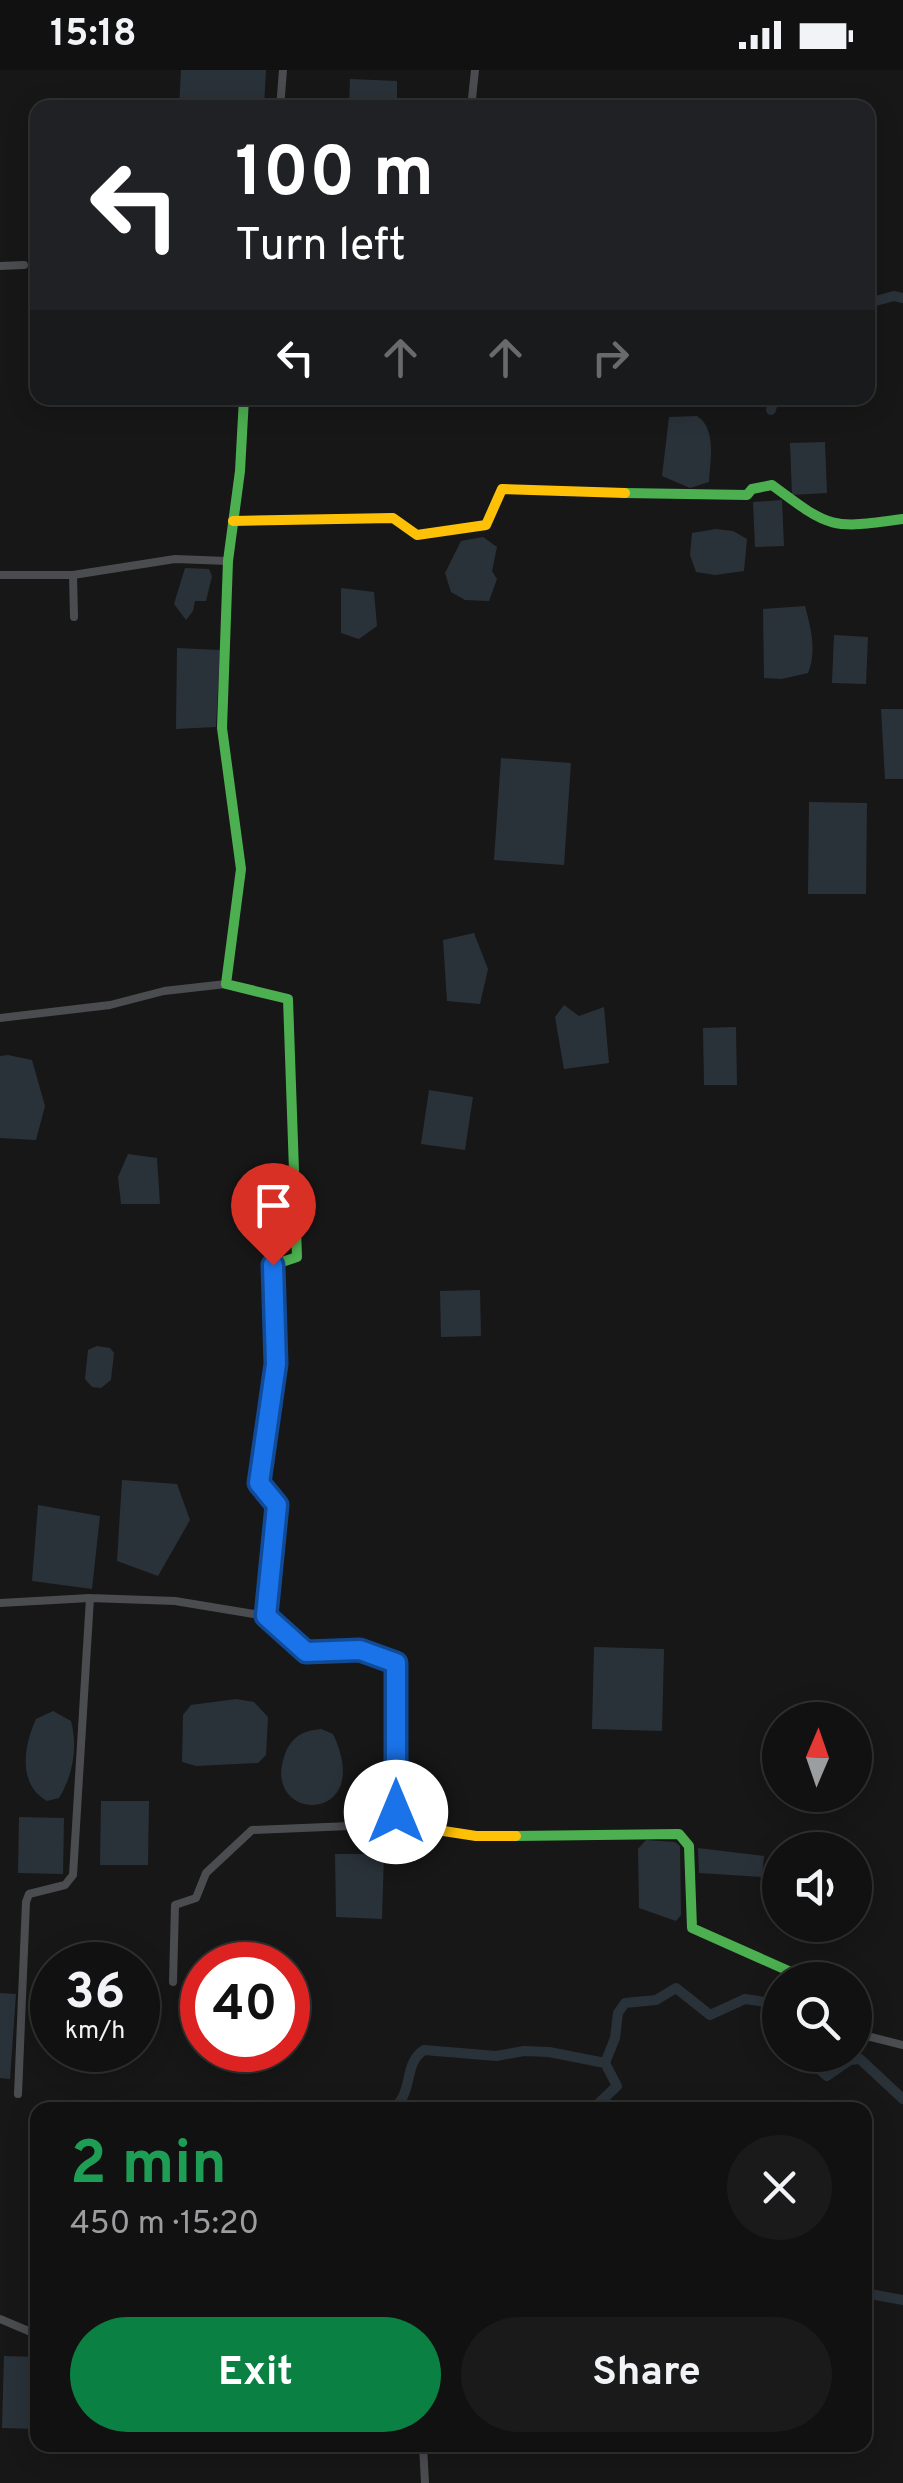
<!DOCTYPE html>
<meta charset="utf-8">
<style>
:root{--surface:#111;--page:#1a1a1a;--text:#f1f3f6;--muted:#9c9d9f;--line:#303131;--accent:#0b8043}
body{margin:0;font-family:Overpass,sans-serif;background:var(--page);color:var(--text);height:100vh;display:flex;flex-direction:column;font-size:38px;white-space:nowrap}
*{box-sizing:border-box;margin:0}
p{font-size:32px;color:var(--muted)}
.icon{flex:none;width:55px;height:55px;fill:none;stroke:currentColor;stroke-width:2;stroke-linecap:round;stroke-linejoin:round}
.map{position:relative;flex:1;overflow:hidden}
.panel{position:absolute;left:30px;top:2032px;width:842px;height:350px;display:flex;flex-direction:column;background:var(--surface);border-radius:20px;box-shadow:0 5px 25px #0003,0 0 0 2px var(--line)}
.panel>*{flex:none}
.top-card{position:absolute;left:30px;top:30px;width:845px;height:305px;border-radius:20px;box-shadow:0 5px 25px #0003,0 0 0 2px var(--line);background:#202124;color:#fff;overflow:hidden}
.needle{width:65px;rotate:2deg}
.buttons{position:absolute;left:762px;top:1632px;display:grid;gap:20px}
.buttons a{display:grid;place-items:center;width:110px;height:110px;border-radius:50%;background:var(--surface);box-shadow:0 5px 25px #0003,0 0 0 2px var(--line);font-size:50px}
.speed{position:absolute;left:30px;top:1872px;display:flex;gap:20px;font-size:50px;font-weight:700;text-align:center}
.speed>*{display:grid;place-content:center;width:130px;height:130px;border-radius:50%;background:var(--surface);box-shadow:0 5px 25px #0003,0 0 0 2px var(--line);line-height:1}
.speed small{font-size:25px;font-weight:400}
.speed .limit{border:15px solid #d22;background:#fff;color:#111}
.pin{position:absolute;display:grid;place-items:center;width:85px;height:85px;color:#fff;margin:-102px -42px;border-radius:50% 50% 50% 0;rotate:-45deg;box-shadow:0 0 10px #0007}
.pin .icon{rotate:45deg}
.me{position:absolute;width:110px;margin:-55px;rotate:0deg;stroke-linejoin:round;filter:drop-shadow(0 0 8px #0008)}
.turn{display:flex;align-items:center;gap:35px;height:210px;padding:0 40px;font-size:45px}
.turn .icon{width:130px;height:130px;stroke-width:2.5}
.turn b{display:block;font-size:70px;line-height:85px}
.lanes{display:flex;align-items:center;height:95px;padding:0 40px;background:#0003;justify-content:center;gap:50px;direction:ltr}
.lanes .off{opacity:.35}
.round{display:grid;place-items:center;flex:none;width:105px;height:105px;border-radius:52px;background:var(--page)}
.summary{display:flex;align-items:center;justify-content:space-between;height:170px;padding:0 40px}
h1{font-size:60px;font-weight:700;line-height:75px;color:#1e9e55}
.action{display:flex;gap:20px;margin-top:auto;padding:20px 40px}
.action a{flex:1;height:115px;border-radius:60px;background:var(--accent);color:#fff;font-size:40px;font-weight:700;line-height:115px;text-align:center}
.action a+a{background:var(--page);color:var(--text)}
.status{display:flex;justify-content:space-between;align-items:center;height:70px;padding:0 50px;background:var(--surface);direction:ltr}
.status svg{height:28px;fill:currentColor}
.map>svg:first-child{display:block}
</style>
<div class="status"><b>15:18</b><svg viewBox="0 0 49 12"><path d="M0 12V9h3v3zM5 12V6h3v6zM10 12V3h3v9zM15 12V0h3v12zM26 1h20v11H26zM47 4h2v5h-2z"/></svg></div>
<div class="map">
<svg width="903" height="2413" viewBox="0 0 903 2413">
<rect width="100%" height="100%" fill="#171717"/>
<path fill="#2a3239" d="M 181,0 L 266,0 L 264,37 L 179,37 Z
M 350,9 L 397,11 L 397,37 L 349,37 Z
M 697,346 C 717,359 710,391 709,412 L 690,418 L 662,406 L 669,347 Z
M 825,372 L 827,423 L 792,425 L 790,373 Z
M 782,430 L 784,476 L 755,477 L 753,432 Z
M 716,459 L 733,461 L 747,469 L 744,501 L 715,505 L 696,502 L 690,485 L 692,463 Z
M 483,467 L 497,477 L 492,501 L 497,509 L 489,531 L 465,530 L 451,522 L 445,503 L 461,471 Z
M 185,498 L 209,499 L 212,506 L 206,531 L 195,531 L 193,541 L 186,550 L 174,534 Z
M 341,518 L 374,522 L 377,556 L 359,569 L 341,563 Z
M 805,536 C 811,559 817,581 808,603 L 782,609 L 764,608 L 763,539 Z
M 834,565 L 868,567 L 866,614 L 832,613 Z
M 177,578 L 220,580 L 216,657 L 176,659 Z
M 881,639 L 903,639 L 903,709 L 885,709 Z
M 501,688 L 571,693 L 564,795 L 494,790 Z
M 809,732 L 867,733 L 866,824 L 808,824 Z
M 474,863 L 488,899 L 480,934 L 447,931 L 443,870 Z
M 564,935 L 579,946 L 604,937 L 609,993 L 564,999 L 555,947 Z
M 736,957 L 737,1015 L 704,1015 L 703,958 Z
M 8,985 L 32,990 L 45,1036 L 36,1070 L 0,1068 L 0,986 Z
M 429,1020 L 473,1027 L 465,1080 L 421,1074 Z
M 128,1084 L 157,1088 L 160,1134 L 121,1134 L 118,1107 Z
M 480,1220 L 481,1266 L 441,1267 L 440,1221 Z
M 97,1276 L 110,1278 L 114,1283 L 111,1310 L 101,1318 L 92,1317 L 85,1309 L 88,1280 Z
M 122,1410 L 177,1414 L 190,1450 L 158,1506 L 117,1491 Z
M 38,1435 L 100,1446 L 92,1519 L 32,1511 Z
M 594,1577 L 664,1579 L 662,1661 L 592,1659 Z
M 236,1629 L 254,1632 L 268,1647 L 266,1685 L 258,1693 L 196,1696 L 182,1692 L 183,1645 L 191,1635 Z
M 53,1641 L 71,1651 C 78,1677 73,1705 59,1728 L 47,1731 C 17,1714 24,1675 36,1649 Z
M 321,1659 L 333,1664 C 377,1756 259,1754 285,1684 C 292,1666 303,1661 321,1659 Z
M 411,1704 C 446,1703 449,1721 441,1752 L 433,1756 L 406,1749 L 401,1713 Z
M 101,1731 L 149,1731 L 148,1795 L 100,1795 Z
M 19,1747 L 64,1748 L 63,1804 L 18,1803 Z
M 646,1770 L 675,1772 L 680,1776 L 681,1845 L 676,1851 L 639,1838 L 638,1779 Z
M 698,1778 L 764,1786 L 762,1807 L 699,1803 Z
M 335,1784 L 384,1784 L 382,1849 L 336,1847 Z
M 0,1923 L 16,1924 L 10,2009 L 0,2008 Z
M 4,2286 L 37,2287 L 37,2359 L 2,2358 Z"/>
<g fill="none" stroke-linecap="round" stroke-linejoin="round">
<path stroke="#2a3239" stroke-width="10" d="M 868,233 L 894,226 L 903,228
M 771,340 L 774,328
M 815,1985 L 819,1999 L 827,2006 L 850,1990 L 860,1989 L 903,2029
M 297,2035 L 321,2040
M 389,2040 C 416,2027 401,1995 424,1980 L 496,1986 L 524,1981 L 549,1982 L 605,1993 L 615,1968 L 618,1943 L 625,1933 L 656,1930 L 676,1918 L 710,1945 L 745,1929 L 780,1934
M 598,2040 L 598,2034 L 617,2016 L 605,1993
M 865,2223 L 903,2230"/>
<path stroke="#4b4c50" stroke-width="8" d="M 280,38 L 283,0
M 471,38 L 475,0
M 0,196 L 24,195
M 166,328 L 244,331
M 0,505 L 73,505 L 175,489 L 228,491
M 73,505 L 74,547
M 0,948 L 110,935 L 164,921 L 226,914
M 0,1533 L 90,1528 L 175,1531 L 266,1546
M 173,1912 L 175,1835 L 196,1828 L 206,1803 L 252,1760 L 398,1754
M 855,1963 L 903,1975
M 18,2024 L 26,1832 L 29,1824 L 65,1815 L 73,1805 L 90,1528
M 0,2249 L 38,2265
M 423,2375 L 425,2413"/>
<path stroke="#4caf50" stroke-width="10" d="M 244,328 L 240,401 L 228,491 L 222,658 L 241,799 L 226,914 L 288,929 L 297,1187 L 273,1195 L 275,1294 L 259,1413 L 272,1429
M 625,423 L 747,425 L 752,419 L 772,415 C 831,459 830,459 903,449
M 516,1766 L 679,1764 L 689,1776 L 692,1858 L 809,1910"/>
<path stroke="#ffc107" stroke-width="10" d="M 233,451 L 393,448 L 417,465 L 486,455 L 502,419 L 625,423
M 272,1429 L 277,1435 L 266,1546 L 306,1582 L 360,1580 L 395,1593 L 398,1754 L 476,1766 L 516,1766"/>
</g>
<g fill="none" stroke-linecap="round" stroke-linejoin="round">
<defs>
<path id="route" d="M 273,1195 L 276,1294 L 259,1413 L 277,1435 L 266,1546 L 306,1582 L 360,1580 L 396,1593 L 396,1742"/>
</defs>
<use href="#route" stroke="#114b97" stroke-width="25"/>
<use href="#route" stroke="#1a73e8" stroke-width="18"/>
</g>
</svg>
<div class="buttons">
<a><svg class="needle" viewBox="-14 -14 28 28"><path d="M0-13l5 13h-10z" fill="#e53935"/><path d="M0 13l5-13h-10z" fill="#9c9d9f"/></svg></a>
<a><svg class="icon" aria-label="sound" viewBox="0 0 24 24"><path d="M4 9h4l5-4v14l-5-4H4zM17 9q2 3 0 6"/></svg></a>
<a><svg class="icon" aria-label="search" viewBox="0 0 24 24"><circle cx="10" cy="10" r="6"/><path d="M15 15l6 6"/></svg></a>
</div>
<div class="speed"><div>36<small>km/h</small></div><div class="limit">40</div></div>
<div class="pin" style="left:273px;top:1195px;background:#d93025"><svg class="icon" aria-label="arrive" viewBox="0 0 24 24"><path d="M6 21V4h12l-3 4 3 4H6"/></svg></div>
<svg class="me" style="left:396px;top:1742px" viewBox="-20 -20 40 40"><circle r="19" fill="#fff"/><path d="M0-13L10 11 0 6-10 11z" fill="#1a73e8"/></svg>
<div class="top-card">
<div class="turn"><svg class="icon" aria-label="left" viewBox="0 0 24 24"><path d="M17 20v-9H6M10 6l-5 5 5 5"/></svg><div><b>100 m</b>Turn left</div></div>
<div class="lanes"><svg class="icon" aria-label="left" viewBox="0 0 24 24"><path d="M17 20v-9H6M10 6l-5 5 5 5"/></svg><svg class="icon off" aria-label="ahead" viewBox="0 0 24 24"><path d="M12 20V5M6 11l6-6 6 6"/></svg><svg class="icon off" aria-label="ahead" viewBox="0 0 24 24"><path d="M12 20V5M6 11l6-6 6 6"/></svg><svg class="icon off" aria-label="right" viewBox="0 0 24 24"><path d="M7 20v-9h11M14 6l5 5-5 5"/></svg></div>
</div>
<section class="panel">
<div class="summary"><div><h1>2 min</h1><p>450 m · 15:20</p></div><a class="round"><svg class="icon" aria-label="close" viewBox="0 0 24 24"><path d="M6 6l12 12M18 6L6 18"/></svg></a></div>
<div class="action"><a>Exit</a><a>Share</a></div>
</section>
</div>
